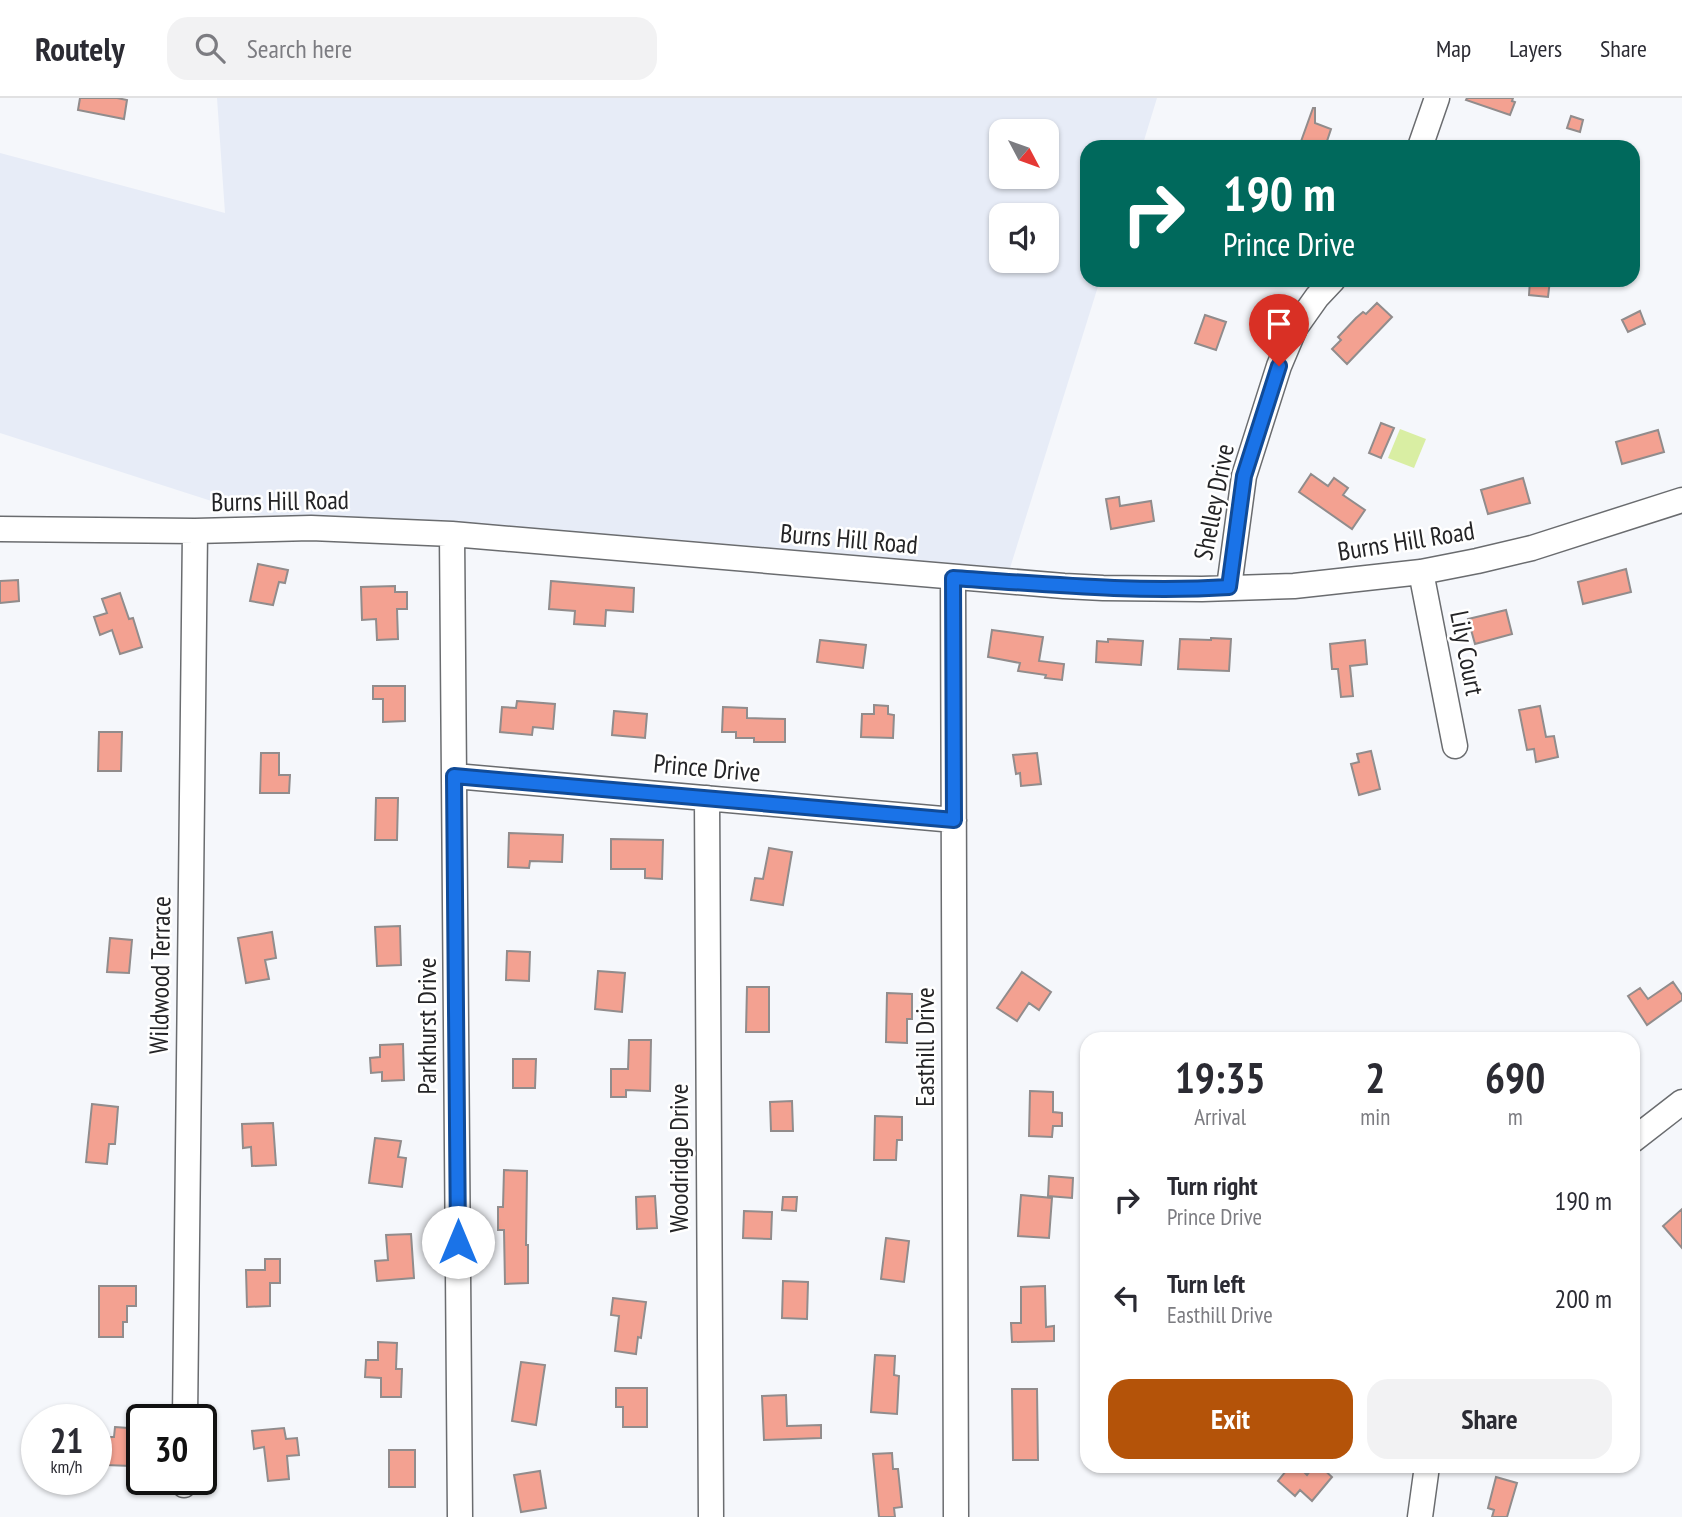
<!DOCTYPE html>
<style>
:root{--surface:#fff;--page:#f2f2f3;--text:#2b2b33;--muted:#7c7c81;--line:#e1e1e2;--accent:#b45309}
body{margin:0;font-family:"PT Sans Narrow",sans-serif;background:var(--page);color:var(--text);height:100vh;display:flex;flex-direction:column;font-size:26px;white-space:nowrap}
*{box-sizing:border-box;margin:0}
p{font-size:23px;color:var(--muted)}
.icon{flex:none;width:38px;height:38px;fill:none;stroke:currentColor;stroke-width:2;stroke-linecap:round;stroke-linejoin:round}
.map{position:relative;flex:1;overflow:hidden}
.panel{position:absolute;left:1080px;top:934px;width:560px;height:441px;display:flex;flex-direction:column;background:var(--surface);border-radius:21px;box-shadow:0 2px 5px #0004}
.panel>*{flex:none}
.hud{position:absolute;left:1080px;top:42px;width:560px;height:147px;border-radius:21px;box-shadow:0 2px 5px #0004;background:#00695c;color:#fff;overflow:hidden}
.needle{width:46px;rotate:131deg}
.controls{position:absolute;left:989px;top:21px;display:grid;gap:14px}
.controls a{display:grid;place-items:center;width:70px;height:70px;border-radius:14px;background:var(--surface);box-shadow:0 2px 5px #0004;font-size:35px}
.speed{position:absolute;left:21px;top:1306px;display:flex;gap:14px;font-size:35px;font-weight:700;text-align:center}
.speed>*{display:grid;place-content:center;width:91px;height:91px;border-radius:50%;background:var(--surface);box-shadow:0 2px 5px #0004;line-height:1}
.speed small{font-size:18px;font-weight:400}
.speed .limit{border:4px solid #111;border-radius:10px;background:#fff;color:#111}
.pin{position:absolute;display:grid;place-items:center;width:60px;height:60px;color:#fff;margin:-72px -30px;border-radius:50% 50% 50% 0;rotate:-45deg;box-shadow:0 0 7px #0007}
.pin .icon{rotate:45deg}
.me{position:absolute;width:77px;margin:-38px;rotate:0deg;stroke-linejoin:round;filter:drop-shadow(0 0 5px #0008)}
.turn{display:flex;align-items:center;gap:24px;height:147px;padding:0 28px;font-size:32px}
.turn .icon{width:91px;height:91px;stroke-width:2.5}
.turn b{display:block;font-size:49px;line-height:60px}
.eta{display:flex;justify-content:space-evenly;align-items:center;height:119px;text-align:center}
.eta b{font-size:42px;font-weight:600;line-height:49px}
.action{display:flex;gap:14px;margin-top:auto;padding:14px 28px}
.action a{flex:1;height:80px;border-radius:21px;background:var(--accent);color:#fff;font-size:28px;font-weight:600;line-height:80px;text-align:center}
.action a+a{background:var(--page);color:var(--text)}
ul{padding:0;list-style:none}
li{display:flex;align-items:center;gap:21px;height:98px;padding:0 28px}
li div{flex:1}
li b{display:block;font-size:26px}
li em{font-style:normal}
header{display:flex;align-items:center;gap:42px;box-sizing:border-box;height:98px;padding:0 35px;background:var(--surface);border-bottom:2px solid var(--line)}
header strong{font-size:33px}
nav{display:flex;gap:38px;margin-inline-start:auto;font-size:24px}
.search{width:490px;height:63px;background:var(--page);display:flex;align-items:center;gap:18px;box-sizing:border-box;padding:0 24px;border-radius:21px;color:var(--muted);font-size:26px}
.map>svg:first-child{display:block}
</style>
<header>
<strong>Routely</strong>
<div class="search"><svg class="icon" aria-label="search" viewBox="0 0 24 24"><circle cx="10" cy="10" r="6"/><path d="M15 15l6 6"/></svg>Search here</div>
<nav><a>Map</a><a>Layers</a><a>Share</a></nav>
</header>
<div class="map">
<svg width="1682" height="1419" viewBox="0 0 1682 1419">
<rect width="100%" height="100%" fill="#f5f7fb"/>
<path fill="#e7ecf7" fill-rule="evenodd" d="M 217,0 L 1157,0 L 1142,49 L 1087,49 L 1087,182 L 1100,182 L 1010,470 L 647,439 L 330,417 L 255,417 L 0,335 L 0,55 L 225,115 ZM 1001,33 L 1046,33 L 1046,79 L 1001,79 ZM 1001,117 L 1046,117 L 1046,163 L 1001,163 Z"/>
<path fill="#d9eea3" d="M 1400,331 L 1426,341 L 1414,370 L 1388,360 Z"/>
<path fill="#f3a191" stroke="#918c8c" stroke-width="2" d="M 80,0 L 117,0 L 127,2 L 124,21 L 78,12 Z
M 1467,0 L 1513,0 L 1512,3 L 1515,4 L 1510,17 L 1466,2 Z
M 1313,10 L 1315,10 L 1315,25 L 1331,31 L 1325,49 L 1299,49 Z
M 1571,18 L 1583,22 L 1580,34 L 1567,30 Z
M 1530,182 L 1550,182 L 1548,199 L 1529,197 Z
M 1377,205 L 1392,219 L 1347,266 L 1332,251 L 1341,242 L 1338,239 L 1356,220 L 1363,214 L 1366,216 Z
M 1640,213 L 1645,226 L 1628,234 L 1622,222 Z
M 1205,217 L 1226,224 L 1216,252 L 1195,245 Z
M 1381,325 L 1394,330 L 1381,360 L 1369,355 Z
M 1658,332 L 1664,354 L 1622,366 L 1616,344 Z
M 1311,376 L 1328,388 L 1334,380 L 1348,390 L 1343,397 L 1365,412 L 1352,431 L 1299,394 Z
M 1523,380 L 1530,405 L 1488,416 L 1481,392 Z
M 1119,399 L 1120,408 L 1151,403 L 1154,423 L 1111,431 L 1106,401 Z
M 258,466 L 288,472 L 285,485 L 279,484 L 273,507 L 250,503 Z
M 1626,471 L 1631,494 L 1583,506 L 1578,484 Z
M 18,482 L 19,503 L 0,505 L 0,483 Z
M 551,483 L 634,490 L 633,514 L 606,512 L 605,528 L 574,526 L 575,513 L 549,511 Z
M 395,488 L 395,494 L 407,494 L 407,511 L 397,511 L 398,541 L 377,542 L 376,521 L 362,522 L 361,489 Z
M 120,495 L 129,521 L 133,520 L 142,549 L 120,556 L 112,532 L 100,537 L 94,519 L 107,515 L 102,501 Z
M 1506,512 L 1512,536 L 1475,546 L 1468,521 Z
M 992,532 L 1043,539 L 1039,563 L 1064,566 L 1062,582 L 1045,580 L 1046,577 L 1018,573 L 1020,565 L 988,559 Z
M 1211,540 L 1231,541 L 1229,573 L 1178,571 L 1180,541 L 1211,542 Z
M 1108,541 L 1143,543 L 1141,567 L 1096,564 L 1097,543 L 1108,544 Z
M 820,542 L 866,547 L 863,570 L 817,564 Z
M 1365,542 L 1367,566 L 1350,568 L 1353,598 L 1341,599 L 1338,571 L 1332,571 L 1330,546 Z
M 373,588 L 405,588 L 405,623 L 383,624 L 383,601 L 373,601 Z
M 517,603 L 555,606 L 553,631 L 533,629 L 532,637 L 500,634 L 502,609 L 516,610 Z
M 874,607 L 888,608 L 888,616 L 894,617 L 893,640 L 861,639 L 862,616 L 874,616 Z
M 1540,608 L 1546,639 L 1554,638 L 1558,659 L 1536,664 L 1534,651 L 1527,652 L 1519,612 Z
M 723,609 L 747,610 L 747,620 L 785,621 L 785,644 L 754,644 L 754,640 L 736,640 L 736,634 L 722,634 Z
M 614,613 L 647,616 L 645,640 L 612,637 Z
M 99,634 L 122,634 L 121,673 L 98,673 Z
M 1371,653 L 1380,691 L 1359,697 L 1351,666 L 1359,664 L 1357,656 Z
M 261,655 L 279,655 L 279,677 L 290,677 L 289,695 L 260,695 Z
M 1037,655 L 1041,686 L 1021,688 L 1020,675 L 1016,676 L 1013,657 Z
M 376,700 L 398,700 L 397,742 L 375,742 Z
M 509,735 L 563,737 L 562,764 L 530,763 L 529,770 L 508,769 Z
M 611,741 L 663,742 L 662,781 L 645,780 L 645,771 L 611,771 Z
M 769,750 L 792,754 L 783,807 L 751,802 L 755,780 L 763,781 Z
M 400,828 L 401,867 L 377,868 L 375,829 Z
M 272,834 L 276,860 L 265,862 L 269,881 L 246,885 L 238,840 Z
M 110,840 L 132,842 L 129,875 L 107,874 Z
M 507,853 L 530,854 L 529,883 L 506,882 Z
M 598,873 L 625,875 L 622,914 L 595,911 Z
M 1022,874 L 1051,894 L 1039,912 L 1029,905 L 1017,923 L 997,910 Z
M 1673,884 L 1682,897 L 1682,902 L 1647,927 L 1628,898 L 1640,890 L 1648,901 Z
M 747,889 L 769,889 L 769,934 L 746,934 Z
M 887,895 L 912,896 L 912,921 L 907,921 L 907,945 L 886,944 Z
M 629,942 L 651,942 L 650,993 L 626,992 L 626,999 L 611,999 L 611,971 L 628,971 Z
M 403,946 L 404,982 L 382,983 L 382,974 L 371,975 L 370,960 L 380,959 L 380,947 Z
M 513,961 L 536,961 L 535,990 L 513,990 Z
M 1030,993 L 1053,994 L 1053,1014 L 1062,1015 L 1062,1028 L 1053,1028 L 1052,1039 L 1029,1038 Z
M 792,1003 L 793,1033 L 771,1033 L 770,1004 Z
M 92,1006 L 118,1009 L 115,1046 L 109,1046 L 107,1066 L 86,1064 Z
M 875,1018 L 902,1019 L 902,1042 L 897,1042 L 896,1062 L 874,1062 Z
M 273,1025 L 276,1067 L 252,1068 L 251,1049 L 243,1050 L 242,1026 Z
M 375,1040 L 401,1043 L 398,1059 L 406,1060 L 402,1089 L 369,1085 Z
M 504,1072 L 527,1073 L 526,1147 L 528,1147 L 528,1185 L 505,1186 L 504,1132 L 498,1132 L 498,1109 L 503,1109 Z
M 1049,1078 L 1073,1080 L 1072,1100 L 1048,1098 Z
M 1021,1097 L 1052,1100 L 1049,1140 L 1018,1138 Z
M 655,1098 L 657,1130 L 637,1131 L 636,1099 Z
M 783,1099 L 797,1099 L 796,1113 L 782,1112 Z
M 1682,1111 L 1682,1150 L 1663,1128 Z
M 744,1113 L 772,1114 L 771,1141 L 743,1140 Z
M 411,1136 L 414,1180 L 377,1183 L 375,1163 L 388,1162 L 386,1137 Z
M 886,1140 L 909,1143 L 904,1184 L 881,1181 Z
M 265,1161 L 280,1161 L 280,1185 L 270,1185 L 270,1208 L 247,1209 L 246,1172 L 265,1172 Z
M 783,1183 L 808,1184 L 807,1221 L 782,1220 Z
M 99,1188 L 136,1188 L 136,1208 L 127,1208 L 127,1224 L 123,1224 L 123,1239 L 99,1239 Z
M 1045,1188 L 1046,1229 L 1054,1228 L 1054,1243 L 1012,1244 L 1011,1225 L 1021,1225 L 1021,1189 Z
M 613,1200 L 646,1204 L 641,1240 L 638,1239 L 636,1256 L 615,1253 L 619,1218 L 611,1217 Z
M 378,1244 L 397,1245 L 396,1271 L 402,1271 L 401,1299 L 381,1299 L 381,1280 L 365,1279 L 366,1262 L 378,1262 Z
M 875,1257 L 895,1258 L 894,1277 L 899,1278 L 897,1316 L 871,1314 Z
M 521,1264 L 545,1267 L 536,1327 L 512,1323 Z
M 616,1290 L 647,1290 L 647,1329 L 623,1329 L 623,1309 L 616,1309 Z
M 1012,1291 L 1037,1291 L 1038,1362 L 1013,1362 Z
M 786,1297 L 787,1328 L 821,1327 L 821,1340 L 764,1342 L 762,1298 Z
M 115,1329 L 128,1330 L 128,1339 L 133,1340 L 131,1368 L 106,1367 L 108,1339 L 114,1339 Z
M 284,1330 L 286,1341 L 297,1340 L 299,1357 L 287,1358 L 289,1381 L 268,1383 L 264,1349 L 254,1351 L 252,1333 Z
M 389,1352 L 415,1352 L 415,1389 L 389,1389 Z
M 892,1355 L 893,1371 L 898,1371 L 902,1409 L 894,1410 L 895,1419 L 879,1419 L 873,1356 Z
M 1290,1368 L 1298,1368 L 1307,1377 L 1314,1368 L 1320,1368 L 1332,1379 L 1312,1403 L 1300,1392 L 1295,1398 L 1278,1383 Z
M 540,1373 L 546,1410 L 521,1414 L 514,1377 Z
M 1496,1379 L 1517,1385 L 1507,1419 L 1492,1419 L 1494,1412 L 1488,1410 Z"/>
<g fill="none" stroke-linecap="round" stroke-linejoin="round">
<defs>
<path id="minor" d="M 1420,49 L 1437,0
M 0,431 L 195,433 L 311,430 L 452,436 L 1064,488 L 1103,490 L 1202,491 L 1294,488 L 1421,474 L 1477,463 L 1532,450 L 1682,402
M 452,436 L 460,1419
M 1421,474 L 1455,648
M 953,480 L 956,1419
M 1229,489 L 1244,378 L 1279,268 L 1295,230 L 1317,199 L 1333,182
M 455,678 L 954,722
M 707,700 L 711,1419
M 1633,1042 L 1682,1004
M 185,1321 L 195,433
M 184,1387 L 184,1381
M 1420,1419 L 1427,1368"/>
</defs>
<use href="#minor" stroke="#6a6c6f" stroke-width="27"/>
<use href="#minor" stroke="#fff" stroke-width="24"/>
</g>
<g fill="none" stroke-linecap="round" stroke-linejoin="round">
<defs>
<path id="route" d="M 458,1144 L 454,678 L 954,722 L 953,480 C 1045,486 1137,495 1229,489 L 1244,378 L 1279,268"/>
</defs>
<use href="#route" stroke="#114b97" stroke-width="18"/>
<use href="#route" stroke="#1a73e8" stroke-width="12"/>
</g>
<g text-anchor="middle" stroke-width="5" stroke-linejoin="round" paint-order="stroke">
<g font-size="26" fill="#242426" stroke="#fff">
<text transform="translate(280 403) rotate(-1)" y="9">Burns Hill Road</text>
<text transform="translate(1214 404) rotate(-79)" y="9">Shelley Drive</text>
<text transform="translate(849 441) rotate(5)" y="9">Burns Hill Road</text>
<text transform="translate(1406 443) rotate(-9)" y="9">Burns Hill Road</text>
<text transform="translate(1467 555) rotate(79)" y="9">Lily Court</text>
<text transform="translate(707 670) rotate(5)" y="9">Prince Drive</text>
<text transform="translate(160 877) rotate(-89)" y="9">Wildwood Terrace</text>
<text transform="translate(427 928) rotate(-90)" y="9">Parkhurst Drive</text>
<text transform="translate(925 949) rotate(-90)" y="9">Easthill Drive</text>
<text transform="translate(679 1060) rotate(-90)" y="9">Woodridge Drive</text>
</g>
</g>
</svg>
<div class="controls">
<a><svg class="needle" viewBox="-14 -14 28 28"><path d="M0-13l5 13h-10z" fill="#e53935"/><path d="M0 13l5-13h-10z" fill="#7c7c81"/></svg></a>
<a><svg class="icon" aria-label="sound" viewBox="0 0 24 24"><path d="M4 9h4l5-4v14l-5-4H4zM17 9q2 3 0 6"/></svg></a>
</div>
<div class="speed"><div>21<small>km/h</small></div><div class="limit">30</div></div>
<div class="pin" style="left:1279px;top:268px;background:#d93025"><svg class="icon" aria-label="arrive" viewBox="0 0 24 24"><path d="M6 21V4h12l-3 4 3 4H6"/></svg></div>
<svg class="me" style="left:458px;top:1144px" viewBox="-20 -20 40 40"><circle r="19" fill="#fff"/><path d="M0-13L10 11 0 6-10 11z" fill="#1a73e8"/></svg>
<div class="hud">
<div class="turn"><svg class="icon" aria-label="right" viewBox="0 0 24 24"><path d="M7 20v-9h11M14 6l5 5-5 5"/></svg><div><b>190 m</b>Prince Drive</div></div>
</div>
<section class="panel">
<div class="eta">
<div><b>19:35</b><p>Arrival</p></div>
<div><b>2</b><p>min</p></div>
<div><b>690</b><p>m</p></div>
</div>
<ul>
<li><svg class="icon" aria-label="right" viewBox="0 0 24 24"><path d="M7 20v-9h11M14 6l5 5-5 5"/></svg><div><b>Turn right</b><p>Prince Drive</p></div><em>190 m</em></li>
<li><svg class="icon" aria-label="left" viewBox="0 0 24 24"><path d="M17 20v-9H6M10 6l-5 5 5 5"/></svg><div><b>Turn left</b><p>Easthill Drive</p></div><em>200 m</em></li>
</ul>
<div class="action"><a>Exit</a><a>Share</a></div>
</section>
</div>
